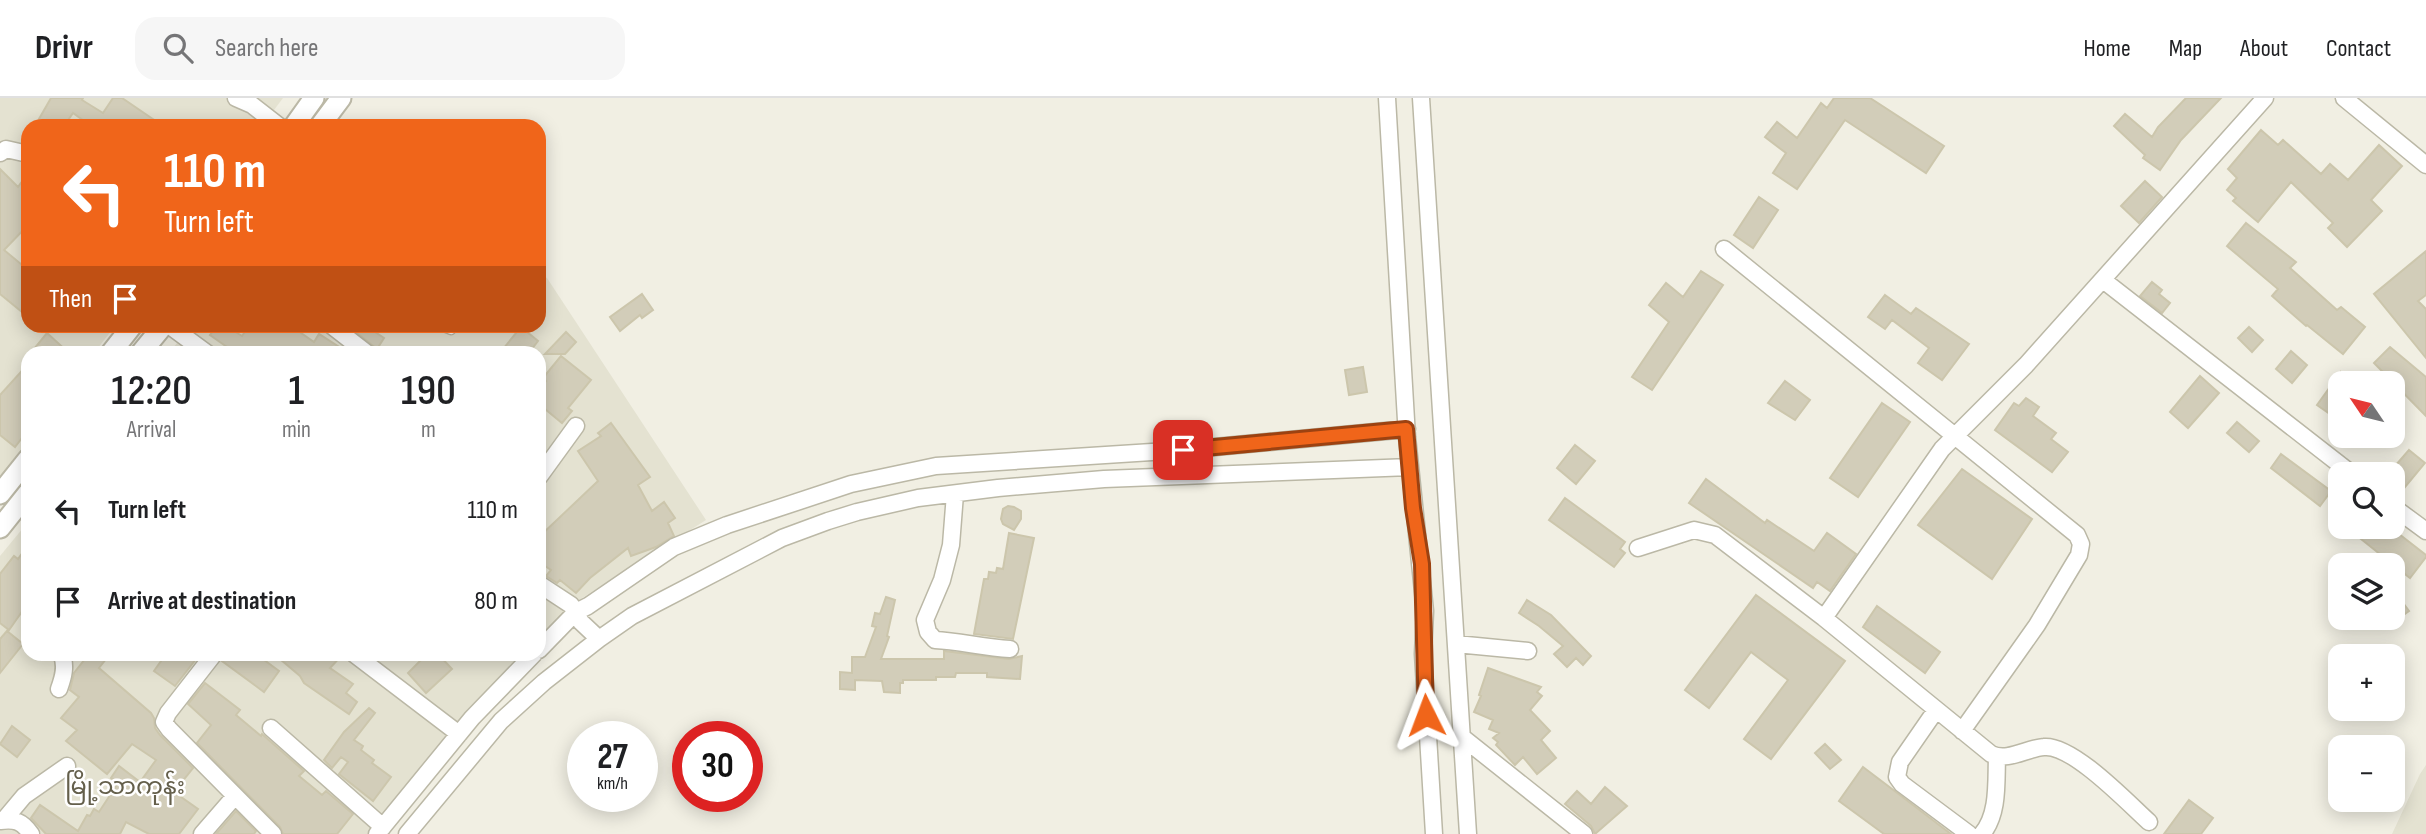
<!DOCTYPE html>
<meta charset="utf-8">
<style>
:root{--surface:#fff;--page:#f6f6f6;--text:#202124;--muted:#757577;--line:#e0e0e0}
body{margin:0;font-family:"Sofia Sans Condensed","Noto Sans Myanmar",sans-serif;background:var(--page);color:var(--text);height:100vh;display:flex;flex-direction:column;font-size:26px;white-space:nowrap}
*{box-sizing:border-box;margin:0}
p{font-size:23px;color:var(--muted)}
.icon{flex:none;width:38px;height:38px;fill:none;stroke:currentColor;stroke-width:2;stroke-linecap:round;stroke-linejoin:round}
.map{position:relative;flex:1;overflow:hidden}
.panel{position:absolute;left:21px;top:248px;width:525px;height:315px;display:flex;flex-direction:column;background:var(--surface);border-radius:21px;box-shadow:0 4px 18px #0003}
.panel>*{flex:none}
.top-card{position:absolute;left:21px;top:21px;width:525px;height:214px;border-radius:21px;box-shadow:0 4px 18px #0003;background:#f0651a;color:#fff;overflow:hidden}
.needle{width:46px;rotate:305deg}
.fabs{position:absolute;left:2328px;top:273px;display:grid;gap:14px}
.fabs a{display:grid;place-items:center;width:77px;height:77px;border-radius:14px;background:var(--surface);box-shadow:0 4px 18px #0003;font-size:35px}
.speed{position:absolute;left:567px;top:623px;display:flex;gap:14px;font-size:35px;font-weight:700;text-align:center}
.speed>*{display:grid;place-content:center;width:91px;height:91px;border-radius:50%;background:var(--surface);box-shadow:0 4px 18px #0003;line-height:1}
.speed small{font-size:18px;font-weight:400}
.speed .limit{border:10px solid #d22;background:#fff;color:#111}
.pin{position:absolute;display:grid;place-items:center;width:60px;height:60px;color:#fff;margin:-30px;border-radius:14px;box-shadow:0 4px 10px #0006}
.me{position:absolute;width:77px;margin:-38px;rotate:357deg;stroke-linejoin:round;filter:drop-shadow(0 0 5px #0008)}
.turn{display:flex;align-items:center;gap:24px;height:147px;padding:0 28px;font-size:32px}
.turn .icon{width:91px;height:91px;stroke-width:2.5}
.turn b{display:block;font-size:49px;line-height:60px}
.then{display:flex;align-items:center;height:66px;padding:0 28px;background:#0003;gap:14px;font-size:26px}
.eta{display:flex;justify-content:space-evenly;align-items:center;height:119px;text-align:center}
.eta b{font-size:42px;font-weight:600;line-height:49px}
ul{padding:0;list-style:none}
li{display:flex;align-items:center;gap:21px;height:91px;padding:0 28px}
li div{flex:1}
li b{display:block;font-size:26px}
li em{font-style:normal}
header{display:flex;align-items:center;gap:42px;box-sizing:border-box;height:98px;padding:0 35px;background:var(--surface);border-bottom:2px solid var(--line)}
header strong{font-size:33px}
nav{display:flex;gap:38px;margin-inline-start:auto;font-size:24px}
.search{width:490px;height:63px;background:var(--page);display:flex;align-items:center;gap:18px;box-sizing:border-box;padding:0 24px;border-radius:21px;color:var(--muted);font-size:26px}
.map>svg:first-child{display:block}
</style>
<header>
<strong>Drivr</strong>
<div class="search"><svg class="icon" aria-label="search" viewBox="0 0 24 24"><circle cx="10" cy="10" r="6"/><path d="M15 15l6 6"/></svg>Search here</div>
<nav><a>Home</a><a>Map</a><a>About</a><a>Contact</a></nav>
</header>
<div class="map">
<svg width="2426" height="736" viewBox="0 0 2426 736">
<rect width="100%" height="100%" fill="#f1efe3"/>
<path fill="#e4e2d1" d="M 0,0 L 283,0 L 262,28 L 28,28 L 28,228 L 115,228 L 94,255 L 28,256 L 28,346 L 0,384 Z
M 539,176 L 547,180 L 706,422 L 571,507 L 539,545 L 539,256 L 168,256 L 191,228 L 539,228 Z
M 28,424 L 28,556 L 530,557 L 378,736 L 0,736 L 0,458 Z
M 2426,667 L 2426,736 L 2392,736 L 2420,676 Z"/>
<path fill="#d2cdb9" stroke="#ccc6ac" stroke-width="2" d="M 51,0 L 83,0 L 82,2 L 103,15 L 113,0 L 122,0 L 163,28 L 91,28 L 73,15 L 64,28 L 50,28 L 39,21 Z
M 1834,0 L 1870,0 L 1944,48 L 1926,75 L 1845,22 L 1797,91 L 1773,75 L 1786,55 L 1765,39 L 1777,24 L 1797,40 L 1821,5 L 1827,10 Z
M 2186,0 L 2221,0 L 2181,42 L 2160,72 L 2143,60 L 2145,57 L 2114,28 L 2125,16 L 2152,39 L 2158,29 Z
M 2261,32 L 2278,47 L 2283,42 L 2321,76 L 2330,66 L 2348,82 L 2379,47 L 2402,68 L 2371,102 L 2382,113 L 2347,149 L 2328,130 L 2333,125 L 2291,84 L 2258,124 L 2233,103 L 2236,100 L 2227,92 L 2237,80 L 2228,71 Z
M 0,71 L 18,89 L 28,75 L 28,127 L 4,152 L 28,172 L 28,206 L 22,214 L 0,196 Z
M 2145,83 L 2162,99 L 2139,125 L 2121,108 Z
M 1759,99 L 1778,112 L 1753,150 L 1734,137 Z
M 2246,125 L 2296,164 L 2290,170 L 2337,212 L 2341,209 L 2365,229 L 2343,256 L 2307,227 L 2306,228 L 2272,198 L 2278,191 L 2227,148 Z
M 2426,153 L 2426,197 L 2418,203 L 2426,211 L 2426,260 L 2374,196 Z
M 1701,173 L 1723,187 L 1652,292 L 1632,279 L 1669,224 L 1649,207 L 1666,185 L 1683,199 Z
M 2152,184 L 2162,192 L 2159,196 L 2170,205 L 2162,215 L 2140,198 Z
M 642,196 L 653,212 L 642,220 L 640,217 L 620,233 L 610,219 Z
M 1885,197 L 1911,216 L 1916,210 L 1969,246 L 1942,282 L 1918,265 L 1929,250 L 1892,222 L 1885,231 L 1868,219 Z
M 217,228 L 226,228 L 242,238 L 249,228 L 291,228 L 314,244 L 319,236 L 350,256 L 237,256 L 210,237 Z
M 348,228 L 366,228 L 384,240 L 377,251 Z
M 521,229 L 538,243 L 528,256 L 499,256 Z
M 2249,229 L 2263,242 L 2252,254 L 2238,240 Z
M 566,234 L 576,244 L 565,256 L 545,256 Z
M 47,235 L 70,256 L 30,256 Z
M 2390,249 L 2426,279 L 2426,318 L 2374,265 Z
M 2291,253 L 2307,267 L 2292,285 L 2276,271 Z
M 561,258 L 591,282 L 568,310 L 572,313 L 562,325 L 539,306 L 539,291 L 546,283 L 543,280 Z
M 28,266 L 28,332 L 15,349 L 0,337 L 0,297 Z
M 1363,269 L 1367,294 L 1349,297 L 1345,272 Z
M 2340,275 L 2340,323 L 2317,307 Z
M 2200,278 L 2219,295 L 2188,330 L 2170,314 Z
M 1785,283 L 1810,302 L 1795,322 L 1768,305 Z
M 2026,300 L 2039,309 L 2033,318 L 2056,335 L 2051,341 L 2068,354 L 2052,374 L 1995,332 L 2014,305 L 2019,308 Z
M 1882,305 L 1910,324 L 1858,399 L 1830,380 Z
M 2237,324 L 2259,343 L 2249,354 L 2227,335 Z
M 611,325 L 650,379 L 638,387 L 652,413 L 664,404 L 675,420 L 668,425 L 674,438 L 656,449 L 631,458 L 628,450 L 590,480 L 576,495 L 560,482 L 557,485 L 546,478 L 551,472 L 539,464 L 539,439 L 598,383 L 578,353 L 601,338 L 598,335 Z
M 1575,347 L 1595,363 L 1576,386 L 1557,370 Z
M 2409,352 L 2425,365 L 2405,389 L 2389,375 Z
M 2281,356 L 2331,393 L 2320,408 L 2271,370 Z
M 1962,371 L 2032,421 L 1992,481 L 1918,427 Z
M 1706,381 L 1765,425 L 1767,422 L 1814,453 L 1827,435 L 1856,456 L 1830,493 L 1817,484 L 1813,490 L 1689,405 Z
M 1565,400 L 1625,444 L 1620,451 L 1625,455 L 1614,469 L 1549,422 Z
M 1008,408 L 1014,409 L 1021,413 L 1021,421 L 1014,432 L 1003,426 L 1001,421 L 1003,411 Z
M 2346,429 L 2390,429 L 2426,457 L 2426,459 L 2410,480 Z
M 1009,435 L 1034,440 L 1013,541 L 974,536 L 984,481 L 988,481 L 989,474 L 996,475 L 997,470 L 1003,471 Z
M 28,447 L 28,505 L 9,532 L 0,525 L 0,476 L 14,458 L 18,461 Z
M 2392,490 L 2409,513 L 2392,525 Z
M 1756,497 L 1845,563 L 1771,661 L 1744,641 L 1788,582 L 1751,554 L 1709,610 L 1685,592 Z
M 886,499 L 895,502 L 887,538 L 889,539 L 881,561 L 944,561 L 944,553 L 1009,561 L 1022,558 L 1020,581 L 987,579 L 987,575 L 956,575 L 955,579 L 936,579 L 936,582 L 903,582 L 903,585 L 900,585 L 900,595 L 884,594 L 882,583 L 855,582 L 855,592 L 840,591 L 840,574 L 852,575 L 852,559 L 865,559 L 876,529 L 872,528 L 875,515 L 880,516 Z
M 1527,502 L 1551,517 L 1591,558 L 1583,567 L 1576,560 L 1567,569 L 1554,556 L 1563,548 L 1539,528 L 1519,515 Z
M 1877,508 L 1940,554 L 1925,575 L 1863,529 Z
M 7,533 L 23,546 L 0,575 L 0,541 Z
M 89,556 L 110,556 L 99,570 L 151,615 L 154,620 L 155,630 L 160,637 L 193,670 L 174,694 L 198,711 L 179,736 L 149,736 L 126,724 L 120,736 L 46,736 L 31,720 L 40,707 L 78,733 L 87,717 L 90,718 L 94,711 L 99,714 L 118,685 L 111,680 L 119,668 L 140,684 L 156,662 L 132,646 L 107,676 L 66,643 L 77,632 L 61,620 L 79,599 L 70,592 L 74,575 Z
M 166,556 L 200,556 L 175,588 L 154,573 Z
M 224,556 L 256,556 L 279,573 L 264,594 L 222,563 Z
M 274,556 L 343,556 L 330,570 L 353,586 L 346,595 L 357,604 L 349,616 L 304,585 L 300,578 Z
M 427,556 L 438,556 L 452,571 L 426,595 L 408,575 Z
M 1488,570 L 1541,589 L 1537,594 L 1542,598 L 1530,612 L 1550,633 L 1541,642 L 1556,660 L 1537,676 L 1523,659 L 1515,667 L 1496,647 L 1498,644 L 1493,640 L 1499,635 L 1489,631 L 1493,622 L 1474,614 L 1481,598 L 1479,597 Z
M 205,585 L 240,612 L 236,617 L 261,638 L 262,636 L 304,673 L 299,678 L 322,697 L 326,693 L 353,716 L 337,736 L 283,736 L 280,729 L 197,645 L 211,627 L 188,606 Z
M 369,610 L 375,615 L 354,642 L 363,648 L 361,652 L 374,662 L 372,665 L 391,679 L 373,703 L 339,676 L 348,664 L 341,659 L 332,670 L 324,662 L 344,634 Z
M 12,628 L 30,642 L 17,659 L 0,646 Z
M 1825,646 L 1841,662 L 1830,671 L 1815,655 Z
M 1863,669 L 1896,694 L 1951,736 L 1884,736 L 1839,703 Z
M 1605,689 L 1627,708 L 1595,736 L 1591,728 L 1565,706 L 1577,693 L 1591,706 Z
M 2189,702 L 2213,720 L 2201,736 L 2164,736 Z
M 236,713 L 256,733 L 254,736 L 216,736 Z"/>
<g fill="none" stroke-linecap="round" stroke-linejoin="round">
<defs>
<path id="service" d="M 441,228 L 451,232"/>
<path id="minor" d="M 236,0 L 252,7 L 279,28
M 1387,0 L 1407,339 L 1425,513 L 1423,556 L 1434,736
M 1421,0 L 1468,736
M 2344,0 L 2426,67
M 0,55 L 6,51 L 28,56
M 1724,151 L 2077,437 L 2081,446 L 2079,457 L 2037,527 L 1962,633
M 2103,182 L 2352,376
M 170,228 L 208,256
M 332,228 L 368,256
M 539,379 L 576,328
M 955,396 L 951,447 L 942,482 L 925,522 L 928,534 L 935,542 C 960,543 984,550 1010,551
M 2392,408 L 2426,433
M 1638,450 L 1694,432 L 1715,437 L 1824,520
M 539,486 L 571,507 L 581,524 L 599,541
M 1456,546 L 1528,553
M 539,552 L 576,514 L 588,508 L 674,449 L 727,427 L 851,386 L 936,368 L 1183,352 L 1407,331
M 214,556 L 168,615 L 164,624 L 169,631 L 273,736
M 354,556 L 459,636
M 59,591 C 63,580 67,567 61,556
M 1936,612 L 1900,664 L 1897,679 L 1902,686 L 1969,736
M 271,630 L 383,729
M 1462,639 L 1584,736
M 4,722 L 24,698 L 67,668
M 0,723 C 15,721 22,723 31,736
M 2149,724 C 2128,705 2072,646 2044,649 C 2027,650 2008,664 1991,656 L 1824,520 L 1942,351 L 2026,267 L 2265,0
M 202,736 L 235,698
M 377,736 L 472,620 L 534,556
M 407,736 L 501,623 L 544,584 L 599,541 L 632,518 L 782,440 L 828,423 L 857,414 L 918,400 L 998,390 L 1104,381 L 1410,369
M 1982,736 C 1999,716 1996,684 1997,659"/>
<path id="tertiary" d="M 294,28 L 314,0
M 320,28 L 341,0
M 110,256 L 132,228
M 140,256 L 163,228
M 0,396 L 28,361
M 0,430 L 28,395"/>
</defs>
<use href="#service" stroke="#bbb8a6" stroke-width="11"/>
<use href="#minor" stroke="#bbb8a6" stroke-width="19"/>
<use href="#tertiary" stroke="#bbb8a6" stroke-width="23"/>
<use href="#service" stroke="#fff" stroke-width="8"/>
<use href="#minor" stroke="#fff" stroke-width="16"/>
<use href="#tertiary" stroke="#fff" stroke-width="19"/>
</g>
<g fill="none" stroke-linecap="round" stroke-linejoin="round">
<defs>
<path id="route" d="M 1183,352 L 1406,331 L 1413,410 L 1422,466 L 1426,617"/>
</defs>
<use href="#route" stroke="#9c4211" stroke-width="18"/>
<use href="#route" stroke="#f0651a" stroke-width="12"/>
</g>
<g text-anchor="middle" stroke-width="5" stroke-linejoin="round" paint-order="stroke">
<g font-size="24" fill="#645f4b" stroke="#fff">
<text x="125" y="696">မြို့သာကုန်း</text>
</g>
</g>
</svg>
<div class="fabs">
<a><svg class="needle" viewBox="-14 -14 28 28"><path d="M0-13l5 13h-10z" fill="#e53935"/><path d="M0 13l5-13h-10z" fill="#757577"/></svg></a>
<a><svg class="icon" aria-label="search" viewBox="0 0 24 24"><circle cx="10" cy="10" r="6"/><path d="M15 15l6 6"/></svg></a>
<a><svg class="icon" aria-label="layers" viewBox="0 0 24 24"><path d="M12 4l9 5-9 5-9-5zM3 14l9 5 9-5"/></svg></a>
<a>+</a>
<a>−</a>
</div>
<div class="speed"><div>27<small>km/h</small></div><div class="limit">30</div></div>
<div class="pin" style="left:1183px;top:352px;background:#d93025"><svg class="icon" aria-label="arrive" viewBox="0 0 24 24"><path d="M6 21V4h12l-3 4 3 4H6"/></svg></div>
<svg class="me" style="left:1426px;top:617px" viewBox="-20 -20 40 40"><path d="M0-17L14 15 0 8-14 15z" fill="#f0651a" stroke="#fff" stroke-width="4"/></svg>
<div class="top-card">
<div class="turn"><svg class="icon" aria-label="left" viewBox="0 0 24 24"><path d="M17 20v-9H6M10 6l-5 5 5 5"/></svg><div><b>110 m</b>Turn left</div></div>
<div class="then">Then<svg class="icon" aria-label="arrive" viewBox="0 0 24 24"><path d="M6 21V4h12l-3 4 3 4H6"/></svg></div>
</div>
<section class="panel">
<div class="eta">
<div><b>12:20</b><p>Arrival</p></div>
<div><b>1</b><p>min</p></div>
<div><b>190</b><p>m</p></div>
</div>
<ul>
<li><svg class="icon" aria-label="left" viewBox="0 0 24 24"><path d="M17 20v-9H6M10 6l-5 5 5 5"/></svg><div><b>Turn left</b></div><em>110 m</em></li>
<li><svg class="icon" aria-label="arrive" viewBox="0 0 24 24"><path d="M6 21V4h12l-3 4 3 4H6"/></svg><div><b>Arrive at destination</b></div><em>80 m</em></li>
</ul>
</section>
</div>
